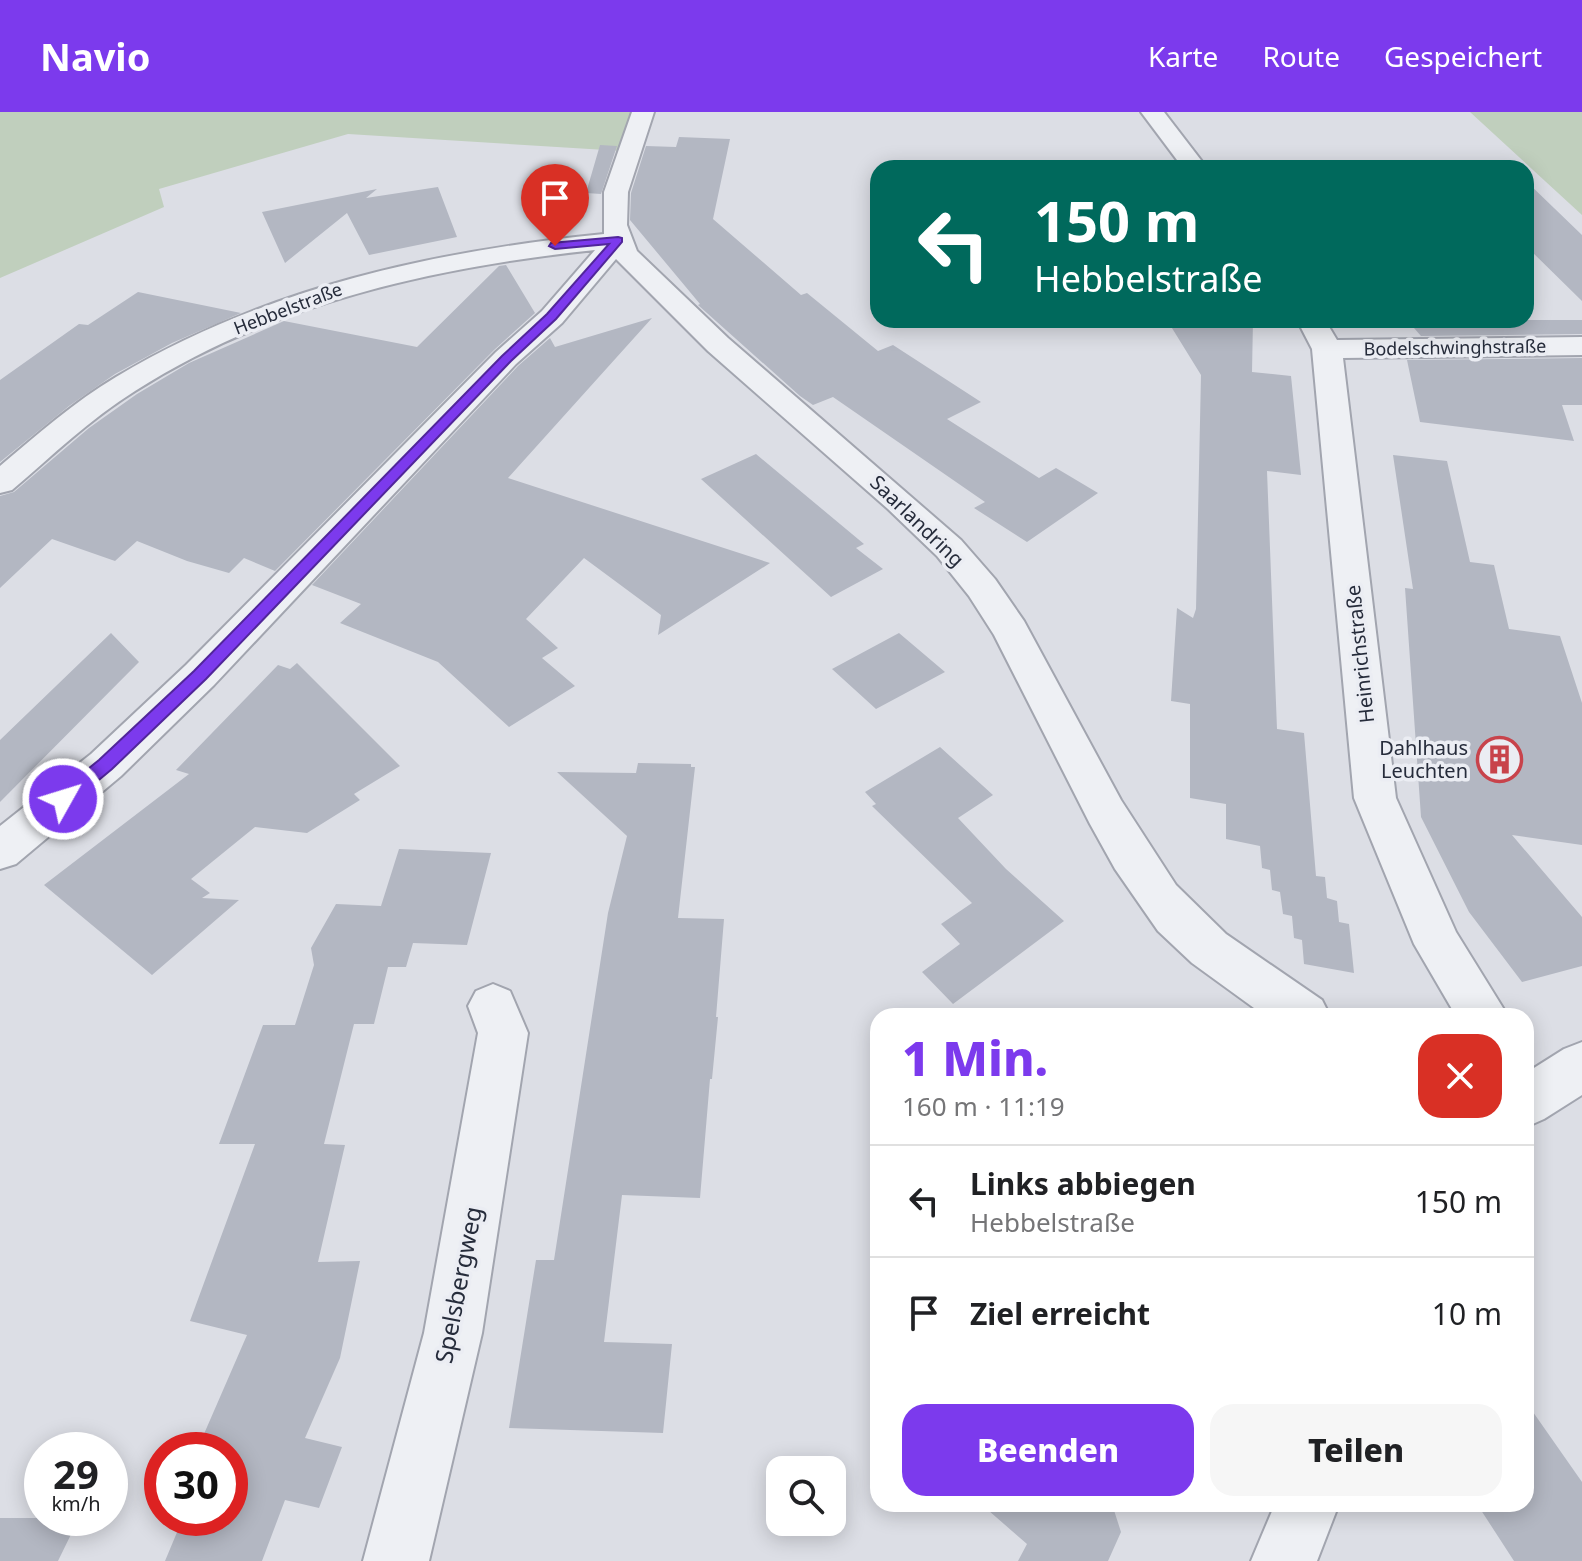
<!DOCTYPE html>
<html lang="de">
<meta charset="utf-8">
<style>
:root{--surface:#fff;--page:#f6f6f6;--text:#202124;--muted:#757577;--line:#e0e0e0;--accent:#7c3aed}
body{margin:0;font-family:"Noto Sans",sans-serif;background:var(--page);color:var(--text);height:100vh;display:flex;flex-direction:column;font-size:30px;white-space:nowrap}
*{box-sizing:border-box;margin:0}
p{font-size:26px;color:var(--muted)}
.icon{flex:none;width:44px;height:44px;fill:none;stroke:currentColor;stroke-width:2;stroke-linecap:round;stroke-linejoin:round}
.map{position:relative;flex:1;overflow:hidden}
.side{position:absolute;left:870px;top:896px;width:664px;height:504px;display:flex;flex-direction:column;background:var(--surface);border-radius:24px;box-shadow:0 4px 20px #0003}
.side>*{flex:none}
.guide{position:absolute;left:870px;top:48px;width:664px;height:168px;border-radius:24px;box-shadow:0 4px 20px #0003;background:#00695c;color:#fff;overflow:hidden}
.fabs{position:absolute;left:766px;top:1344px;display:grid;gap:16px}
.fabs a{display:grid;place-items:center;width:80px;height:80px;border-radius:16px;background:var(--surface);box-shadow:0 4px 20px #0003;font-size:40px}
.speed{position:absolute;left:24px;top:1320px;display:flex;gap:16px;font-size:40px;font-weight:700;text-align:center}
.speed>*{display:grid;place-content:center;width:104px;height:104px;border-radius:50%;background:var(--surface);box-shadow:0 4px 20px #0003;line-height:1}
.speed small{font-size:20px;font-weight:400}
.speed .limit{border:12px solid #d22;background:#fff;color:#111}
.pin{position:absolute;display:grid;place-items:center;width:68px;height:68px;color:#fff;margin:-82px -34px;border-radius:50% 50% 50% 0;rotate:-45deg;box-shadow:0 0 8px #0007}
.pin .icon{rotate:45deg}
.me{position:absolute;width:88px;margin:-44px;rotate:51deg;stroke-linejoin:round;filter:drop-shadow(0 0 6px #0008)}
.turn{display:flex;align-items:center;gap:28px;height:168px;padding:0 32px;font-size:36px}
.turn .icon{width:104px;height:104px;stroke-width:2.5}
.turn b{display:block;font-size:56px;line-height:68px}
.round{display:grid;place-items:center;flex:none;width:84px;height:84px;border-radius:24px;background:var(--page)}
.headline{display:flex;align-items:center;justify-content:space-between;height:136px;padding:0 32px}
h1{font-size:48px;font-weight:800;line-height:60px;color:var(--accent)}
.cta{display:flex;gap:16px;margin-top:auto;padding:16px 32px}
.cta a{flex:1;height:92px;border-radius:24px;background:var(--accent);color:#fff;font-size:32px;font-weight:800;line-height:92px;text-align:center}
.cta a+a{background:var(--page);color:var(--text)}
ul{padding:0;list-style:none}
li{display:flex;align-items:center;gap:24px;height:112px;padding:0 32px;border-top:2px solid var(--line)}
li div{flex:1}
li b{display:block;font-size:30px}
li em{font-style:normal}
header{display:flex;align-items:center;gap:48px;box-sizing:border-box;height:112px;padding:0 40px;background:var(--accent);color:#fff}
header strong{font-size:38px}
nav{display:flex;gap:44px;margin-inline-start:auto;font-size:28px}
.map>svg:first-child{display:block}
</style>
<header>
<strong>Navio</strong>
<nav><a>Karte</a><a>Route</a><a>Gespeichert</a></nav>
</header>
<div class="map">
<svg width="1582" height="1449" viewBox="0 0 1582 1449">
<rect width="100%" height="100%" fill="#dcdee5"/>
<path fill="#c0cfbd" d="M 0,0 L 634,0 L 622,39 L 348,22 L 159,77 L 164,95 L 0,166 Z
M 1470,0 L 1582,0 L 1582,103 Z"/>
<path fill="#b3b7c2" d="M 679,25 L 730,27 L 713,107 L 801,183 L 807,181 L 878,239 L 893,233 L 981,290 L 947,307 L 1039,366 L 1056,356 L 1098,381 L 1027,430 L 974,396 L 985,390 L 833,285 L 813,293 L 800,284 L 698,193 L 700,192 L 630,108 L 631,81 L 646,34 L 676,35 Z
M 600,33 L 617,34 L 601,82 L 586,81 Z
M 1526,69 L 1582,123 L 1582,189 L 1526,134 Z
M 438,75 L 457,125 L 369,143 L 347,101 L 285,151 L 262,100 L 377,77 L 366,86 Z
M 506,153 L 535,201 L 494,238 L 275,459 L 244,446 L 229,461 L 187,449 L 137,429 L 115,449 L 52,427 L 0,476 L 0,384 L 14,380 L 89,316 L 137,282 L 189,251 L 284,209 L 417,235 L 499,154 Z
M 138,180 L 241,201 L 172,231 L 115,262 L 69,294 L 0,350 L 0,268 L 79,212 L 88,213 Z
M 652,206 L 508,366 L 770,451 L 658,523 L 661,503 L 584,446 L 526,507 L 558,536 L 542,546 L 575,574 L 509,615 L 438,550 L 340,511 L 361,492 L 312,473 L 518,254 L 550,226 L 555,235 Z
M 1167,208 L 1253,208 L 1252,260 L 1291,264 L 1301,363 L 1267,359 L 1277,617 L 1304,621 L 1316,764 L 1325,765 L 1327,786 L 1337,789 L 1339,810 L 1349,812 L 1354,861 L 1304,852 L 1302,828 L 1294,826 L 1292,804 L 1283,802 L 1280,780 L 1272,778 L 1270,758 L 1262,756 L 1260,734 L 1226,727 L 1226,692 L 1190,686 L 1190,592 L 1171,589 L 1177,496 L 1193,506 L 1196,497 L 1201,263 Z
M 1407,208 L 1582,208 L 1582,222 L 1421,224 Z
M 1582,246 L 1582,293 L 1562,293 L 1574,329 L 1420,310 L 1407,248 Z
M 756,342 L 864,432 L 856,436 L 883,457 L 831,485 L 701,367 Z
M 1393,343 L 1447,349 L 1470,450 L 1494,453 L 1509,517 L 1560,524 L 1582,591 L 1582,733 L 1512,723 L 1582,805 L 1582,854 L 1522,870 L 1469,800 L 1421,705 L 1405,476 L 1413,477 Z
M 111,521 L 139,550 L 0,690 L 0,628 Z
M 899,521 L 945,560 L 876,597 L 832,557 Z
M 297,551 L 400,654 L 354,682 L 360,688 L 307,721 L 255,715 L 191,767 L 210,781 L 202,786 L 239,788 L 152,863 L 44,773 L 189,662 L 176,658 L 278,553 L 290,557 Z
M 940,635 L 993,683 L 958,706 L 1006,757 L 1064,809 L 953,892 L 922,860 L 960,832 L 941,812 L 972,791 L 872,694 L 876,692 L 865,680 Z
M 638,651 L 691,652 L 691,655 L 695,655 L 678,806 L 724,807 L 716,905 L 718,905 L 712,967 L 710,967 L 700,1086 L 622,1083 L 604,1230 L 672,1232 L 663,1321 L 509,1316 L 536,1148 L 554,1148 L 608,801 L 627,724 L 557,660 L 636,661 Z
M 399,737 L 491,741 L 467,833 L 413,831 L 406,855 L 388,855 L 374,912 L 354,912 L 324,1032 L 345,1033 L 318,1150 L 360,1149 L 340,1246 L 305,1326 L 342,1335 L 319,1396 L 285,1388 L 262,1449 L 165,1449 L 183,1406 L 230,1406 L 230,1338 L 197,1338 L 247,1223 L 190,1209 L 255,1032 L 219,1032 L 263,913 L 295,913 L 314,853 L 311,836 L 336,792 L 381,794 Z
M 1526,1290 L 1582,1370 L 1582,1449 L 1514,1449 L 1477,1392 L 1526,1392 Z
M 981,1392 L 1112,1392 L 1121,1420 L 1108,1449 L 1018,1449 L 1027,1432 Z
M 0,1406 L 79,1406 L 58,1449 L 0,1449 Z"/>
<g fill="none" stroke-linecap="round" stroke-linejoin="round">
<defs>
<path id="street" d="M 632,0 L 654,0 L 628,80 L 627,113 L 637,139 L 728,226 L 961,428 L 995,467 L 1024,509 L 1121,688 L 1176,773 L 1226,822 L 1322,888 L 1330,904 L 1265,904 L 1192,851 L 1158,819 L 1115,757 L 1090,712 L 994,523 L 969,484 L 937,444 L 888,397 L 708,239 L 616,147 L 562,211 L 516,252 L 214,573 L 121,664 L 16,752 L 0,757 L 0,714 L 91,642 L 186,553 L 496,240 L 542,199 L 595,138 C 434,155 273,191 135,279 C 90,307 52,344 12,378 L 0,381 L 0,354 C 37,323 74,290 116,265 C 265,176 433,139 604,122 L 604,80 Z
M 1141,0 L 1164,0 L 1207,56 L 1183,56 Z
M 1297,208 L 1325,208 L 1337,228 L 1582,225 L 1582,243 L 1343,246 L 1396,686 L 1456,820 L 1508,904 L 1456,904 L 1414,832 L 1354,686 L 1312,237 Z
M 493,872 L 510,879 L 528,921 L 482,1221 L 429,1449 L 363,1449 L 424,1221 L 478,921 L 468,894 L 476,879 Z
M 1582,930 L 1582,983 L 1544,1007 L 1526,1015 L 1526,961 L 1564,937 Z
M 1275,1392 L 1339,1392 L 1317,1449 L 1251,1449 Z"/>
</defs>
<use href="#street" stroke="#a2a5af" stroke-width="4"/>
<use href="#street" fill="#eef0f4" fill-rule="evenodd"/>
</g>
<path fill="#7c3aed" stroke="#51269a" stroke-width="2" d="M 618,125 L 622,126 L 622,130 L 556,207 L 511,249 L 206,567 L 112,657 L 70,692 L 57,692 L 55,687 L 57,682 L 99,648 L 194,559 L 502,244 L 547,202 L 609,132 L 555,137 L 549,134 L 551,131 Z"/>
<defs>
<symbol id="building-ring" viewBox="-11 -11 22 22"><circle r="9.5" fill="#ebedf3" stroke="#c8434b" stroke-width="1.5"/><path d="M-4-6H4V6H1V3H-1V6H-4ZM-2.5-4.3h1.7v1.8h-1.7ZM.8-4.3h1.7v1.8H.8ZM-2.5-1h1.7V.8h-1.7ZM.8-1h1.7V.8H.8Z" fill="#c8434b"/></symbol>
</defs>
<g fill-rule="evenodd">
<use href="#building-ring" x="1474" y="622" width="51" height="51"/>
</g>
<g text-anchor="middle" stroke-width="7" stroke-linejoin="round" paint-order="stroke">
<g font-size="18" fill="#262c3b" stroke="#ebedf3">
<text transform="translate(288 197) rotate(-21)" y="6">Hebbelstraße</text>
<text transform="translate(1455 236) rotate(-1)" y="6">Bodelschwinghstraße</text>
</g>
<g font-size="20" fill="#262c3b" stroke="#ebedf3">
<text transform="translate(917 409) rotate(44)" y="7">Saarlandring</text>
<text transform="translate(1360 542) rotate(-96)" y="7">Heinrichstraße</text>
</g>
<g font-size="20" fill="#262c3b" stroke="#ebedf3" text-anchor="end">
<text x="1468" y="643">Dahlhaus<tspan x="1468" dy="23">Leuchten</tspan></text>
</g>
<g font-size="24" fill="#262c3b" stroke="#ebedf3">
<text transform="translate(459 1173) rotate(-79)" y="8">Spelsbergweg</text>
</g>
</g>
</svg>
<div class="fabs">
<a><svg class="icon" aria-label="search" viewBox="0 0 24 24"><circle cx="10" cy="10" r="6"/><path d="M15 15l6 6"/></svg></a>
</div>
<div class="speed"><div>29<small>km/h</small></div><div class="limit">30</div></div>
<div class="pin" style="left:555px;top:134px;background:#d93025"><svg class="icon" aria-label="arrive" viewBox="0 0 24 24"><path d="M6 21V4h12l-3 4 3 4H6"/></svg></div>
<svg class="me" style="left:63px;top:687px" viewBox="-20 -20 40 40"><circle r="17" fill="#7c3aed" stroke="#fff" stroke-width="3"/><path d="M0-11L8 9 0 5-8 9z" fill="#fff"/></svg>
<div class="guide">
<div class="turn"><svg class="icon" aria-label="left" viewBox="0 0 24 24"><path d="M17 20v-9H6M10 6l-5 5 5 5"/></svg><div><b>150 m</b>Hebbelstraße</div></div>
</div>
<section class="side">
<div class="headline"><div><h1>1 Min.</h1><p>160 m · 11:19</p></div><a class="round" style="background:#d93025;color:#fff"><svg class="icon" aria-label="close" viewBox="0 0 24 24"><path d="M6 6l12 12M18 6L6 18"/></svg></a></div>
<ul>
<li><svg class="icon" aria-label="left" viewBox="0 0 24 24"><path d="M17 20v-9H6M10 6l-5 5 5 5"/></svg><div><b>Links abbiegen</b><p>Hebbelstraße</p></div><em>150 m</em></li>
<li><svg class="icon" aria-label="arrive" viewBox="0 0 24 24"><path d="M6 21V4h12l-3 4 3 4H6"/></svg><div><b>Ziel erreicht</b></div><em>10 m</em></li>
</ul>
<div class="cta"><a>Beenden</a><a>Teilen</a></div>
</section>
</div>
